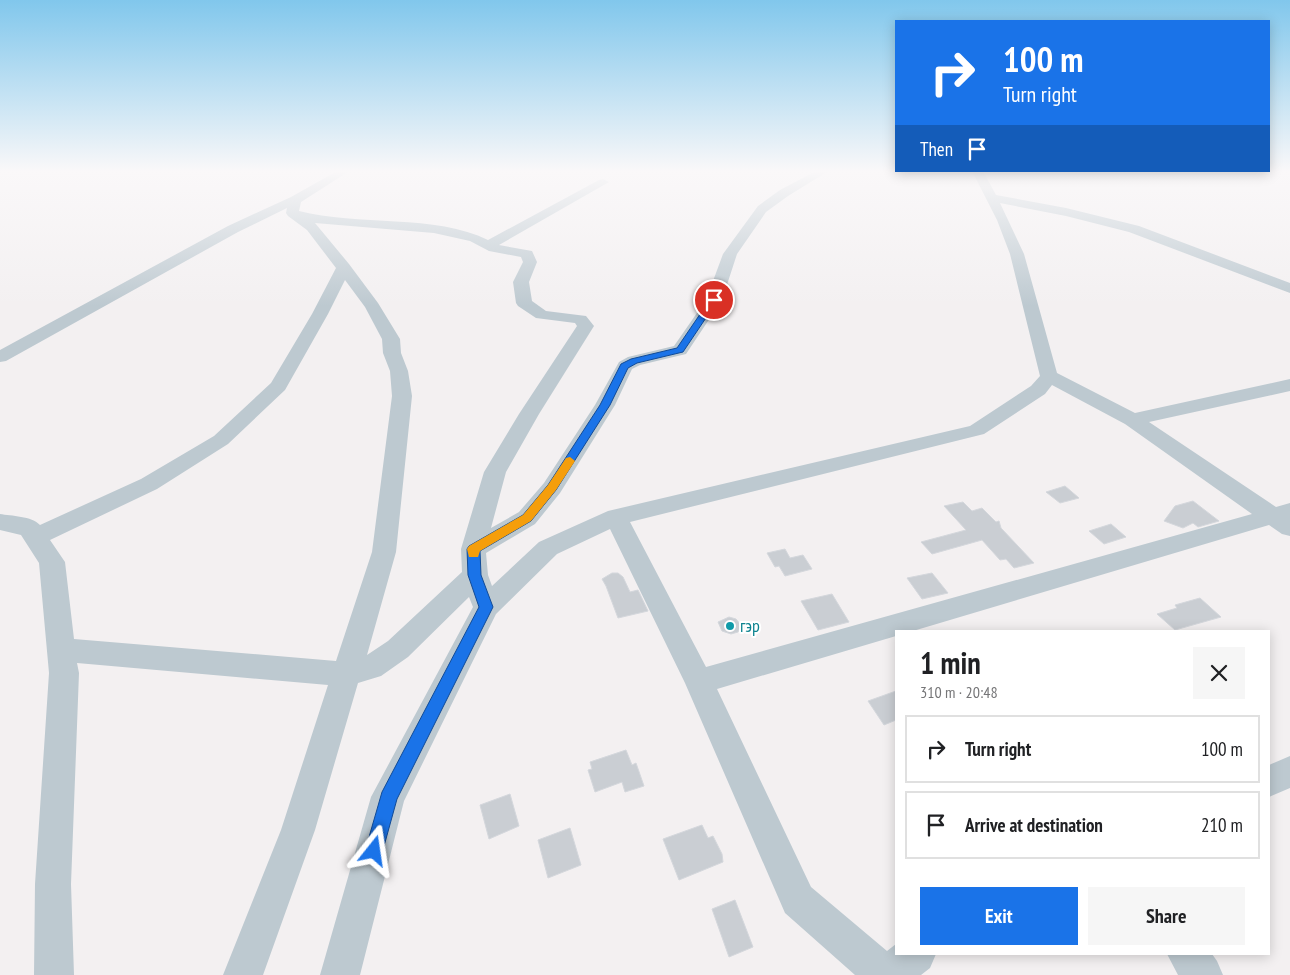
<!DOCTYPE html>
<meta charset="utf-8">
<style>
:root{--surface:#fff;--page:#f6f6f6;--text:#202124;--muted:#757577;--line:#e0e0e0;--accent:#1a73e8}
body{margin:0;font-family:"PT Sans Narrow",sans-serif;background:var(--page);color:var(--text);height:100vh;display:flex;flex-direction:column;font-size:19px;white-space:nowrap}
*{box-sizing:border-box;margin:0}
p{font-size:16px;color:var(--muted)}
.icon{flex:none;width:28px;height:28px;fill:none;stroke:currentColor;stroke-width:2;stroke-linecap:round;stroke-linejoin:round}
.map{position:relative;flex:1;overflow:hidden}
.sheet{position:absolute;left:895px;top:630px;width:375px;height:325px;display:flex;flex-direction:column;background:var(--surface);border-radius:0px;box-shadow:0 2px 12px #0003}
.sheet>*{flex:none}
.hud{position:absolute;left:895px;top:20px;width:375px;height:152px;border-radius:0px;box-shadow:0 2px 12px #0003;background:#1a73e8;color:#fff;overflow:hidden}
.pin{position:absolute;display:grid;place-items:center;width:42px;height:42px;color:#fff;margin:-21px;border:2px solid #fff;border-radius:50%;box-shadow:0 1px 5px #0007}
.me{position:absolute;width:55px;margin:-28px;rotate:15deg;stroke-linejoin:round;filter:drop-shadow(0 0 4px #0008)}
.turn{display:flex;align-items:center;gap:18px;height:105px;padding:0 25px;font-size:22px}
.turn .icon{width:65px;height:65px;stroke-width:2.5}
.turn b{display:block;font-size:35px;line-height:42px}
.then{display:flex;align-items:center;height:48px;padding:0 25px;background:#0003;gap:10px;font-size:19px}
.round{display:grid;place-items:center;flex:none;width:52px;height:52px;border-radius:0px;background:var(--page)}
.overview{display:flex;align-items:center;justify-content:space-between;height:85px;padding:0 25px}
h1{font-size:30px;font-weight:800;line-height:38px}
.primary-button{display:flex;gap:10px;margin-top:auto;padding:10px 25px}
.primary-button a{flex:1;height:58px;border-radius:0px;background:var(--accent);color:#fff;font-size:20px;font-weight:800;line-height:58px;text-align:center}
.primary-button a+a{background:var(--page);color:var(--text)}
ul{padding:0;list-style:none}
li{display:flex;align-items:center;gap:15px;height:68px;margin:0 10px 8px;padding:0 15px;border:2px solid var(--line);border-radius:0px}
li div{flex:1}
li b{display:block;font-size:19px}
li em{font-style:normal}
.map>svg:first-child{display:block}
</style>
<div class="map">
<svg width="1290" height="975" viewBox="0 0 1290 975">
<rect width="100%" height="100%" fill="#f3f0f1"/>
<path fill="#caced3" stroke="#d4d7dc" d="M 1065,486 L 1079,498 L 1060,503 L 1046,492 Z
M 1193,501 L 1219,521 L 1198,527 L 1193,523 L 1183,528 L 1164,521 L 1175,506 Z
M 963,502 L 972,511 L 982,508 L 996,522 L 999,521 L 1001,528 L 1034,563 L 1014,568 L 1006,559 L 1000,560 L 982,540 L 932,554 L 921,542 L 966,530 L 944,506 Z
M 1111,524 L 1126,537 L 1104,544 L 1089,531 Z
M 785,549 L 790,558 L 803,555 L 812,569 L 785,576 L 779,566 L 775,567 L 767,553 Z
M 612,573 L 618,573 L 623,577 L 630,592 L 638,590 L 648,611 L 618,618 L 606,586 L 602,579 Z
M 932,573 L 948,593 L 922,599 L 907,578 Z
M 832,594 L 849,622 L 818,630 L 801,601 Z
M 1200,598 L 1221,617 L 1175,630 L 1157,614 L 1177,608 L 1175,605 Z
M 729,617 L 736,619 L 741,625 L 738,632 L 731,634 L 722,631 L 718,622 Z
M 896,691 L 896,720 L 884,725 L 868,701 Z
M 626,750 L 632,765 L 636,763 L 644,786 L 625,792 L 622,782 L 595,792 L 588,770 L 592,769 L 590,762 Z
M 510,794 L 519,826 L 489,839 L 480,805 Z
M 702,825 L 708,838 L 713,836 L 722,854 L 723,862 L 679,880 L 663,839 Z
M 570,828 L 581,865 L 548,878 L 538,840 Z
M 735,900 L 753,947 L 729,957 L 712,909 Z"/>
<g fill="none" stroke-linecap="round" stroke-linejoin="round">
<path fill="#bdc9d0" fill-rule="evenodd" d="M 339,170 L 351,170 L 301,202 L 299,211 C 357,226 436,214 488,240 L 599,180 L 603,179 L 609,182 L 499,245 L 532,251 L 537,262 L 529,282 L 532,301 L 546,311 L 586,316 L 594,326 L 539,414 L 506,472 L 491,528 L 519,512 L 544,483 L 595,405 L 619,362 L 628,357 L 674,346 L 706,300 L 723,254 L 758,206 L 780,190 L 818,170 L 830,170 L 788,196 L 766,212 L 737,254 L 722,300 L 686,354 L 640,365 L 632,369 L 615,405 L 560,493 L 535,524 L 486,553 L 488,575 L 492,586 L 539,542 L 608,511 L 970,426 L 1031,386 L 1040,376 L 1010,254 L 997,220 L 972,171 L 983,171 L 996,195 L 1066,208 L 1139,226 L 1290,283 L 1290,293 L 1129,232 L 1066,216 L 1000,203 L 1024,254 L 1057,373 L 1135,413 L 1290,379 L 1290,391 L 1149,422 L 1276,507 L 1290,503 L 1290,536 L 1282,534 L 1269,525 L 913,631 L 896,631 L 896,636 L 717,689 L 811,887 L 887,951 L 896,944 L 896,954 L 936,954 L 930,968 L 921,975 L 855,975 L 785,913 L 685,683 L 610,529 L 557,554 L 496,614 L 404,801 L 360,975 L 320,975 L 371,797 L 473,607 L 469,597 L 408,657 L 381,676 L 358,683 L 315,830 L 263,975 L 223,975 L 281,830 L 328,685 L 77,663 L 79,673 L 71,884 L 74,975 L 34,975 L 35,884 L 49,673 L 39,563 L 21,535 L 0,530 L 0,514 C 11,516 32,516 40,525 L 141,479 L 214,436 L 271,383 L 312,314 L 336,268 L 307,230 L 288,216 L 286,213 L 287,208 L 238,232 L 6,361 L 0,362 L 0,350 L 228,226 L 291,197 ZM 315,223 L 434,233 L 470,241 L 489,251 L 521,257 L 523,262 L 513,282 L 516,303 L 518,306 L 536,318 L 575,323 L 577,326 L 519,414 L 484,472 L 461,549 L 462,572 L 388,641 L 367,655 L 396,552 L 412,396 L 408,371 L 401,353 L 400,339 L 378,303 L 349,264 ZM 345,280 L 365,307 L 382,339 L 383,353 L 390,371 L 392,396 L 372,552 L 336,661 L 74,639 L 65,562 L 50,540 L 157,489 L 228,444 L 285,390 L 328,314 ZM 1052,385 L 1125,424 L 1252,514 L 706,667 L 630,522 L 984,434 L 1045,394 Z
M 1290,756 L 1290,788 L 1269,797 L 1269,765 Z
M 1167,954 L 1212,954 L 1217,961 L 1223,975 L 1178,975 Z"/>
</g>
<linearGradient id="sky" x2="0" y2="1"><stop stop-color="#81c7ec"/><stop offset="0.56" stop-color="#faf8f9"/><stop offset="1" stop-color="#faf8f9" stop-opacity="0"/></linearGradient>
<rect width="1290" height="306" fill="url(#sky)"/>
<path fill="#1a73e8" stroke="#114b97" d="M 711,298 L 718,300 L 683,352 L 637,363 L 628,368 L 610,405 L 556,490 L 531,521 L 480,551 L 481,575 L 493,607 L 397,799 L 381,857 L 374,860 L 368,857 L 365,851 L 382,792 L 479,607 L 468,575 L 467,549 L 469,546 L 523,515 L 548,485 L 600,405 L 621,364 L 631,359 L 677,348 Z"/>
<path fill="#f59e0b" d="M 570,457 L 575,461 L 556,490 L 531,521 L 480,551 L 478,557 L 469,557 L 467,549 L 469,546 L 523,515 L 548,485 L 566,458 Z"/>
<circle fill="#0f9aa8" stroke="#fff" stroke-width="2" cx="730" cy="626" r="5"/>
<g text-anchor="middle" stroke-width="4" stroke-linejoin="round" paint-order="stroke">
<g font-size="18" fill="#0d838f" stroke="#fff" text-anchor="start">
<text x="740" y="632">гэр</text>
</g>
</g>
</svg>
<div class="pin" style="left:714px;top:300px;background:#d93025"><svg class="icon" aria-label="arrive" viewBox="0 0 24 24"><path d="M6 21V4h12l-3 4 3 4H6"/></svg></div>
<svg class="me" style="left:374px;top:851px" viewBox="-20 -20 40 40"><path d="M0-17L14 15 0 8-14 15z" fill="#1a73e8" stroke="#fff" stroke-width="4"/></svg>
<div class="hud">
<div class="turn"><svg class="icon" aria-label="right" viewBox="0 0 24 24"><path d="M7 20v-9h11M14 6l5 5-5 5"/></svg><div><b>100 m</b>Turn right</div></div>
<div class="then">Then<svg class="icon" aria-label="arrive" viewBox="0 0 24 24"><path d="M6 21V4h12l-3 4 3 4H6"/></svg></div>
</div>
<section class="sheet">
<div class="overview"><div><h1>1 min</h1><p>310 m · 20:48</p></div><a class="round"><svg class="icon" aria-label="close" viewBox="0 0 24 24"><path d="M6 6l12 12M18 6L6 18"/></svg></a></div>
<ul>
<li><svg class="icon" aria-label="right" viewBox="0 0 24 24"><path d="M7 20v-9h11M14 6l5 5-5 5"/></svg><div><b>Turn right</b></div><em>100 m</em></li>
<li><svg class="icon" aria-label="arrive" viewBox="0 0 24 24"><path d="M6 21V4h12l-3 4 3 4H6"/></svg><div><b>Arrive at destination</b></div><em>210 m</em></li>
</ul>
<div class="primary-button"><a>Exit</a><a>Share</a></div>
</section>
</div>
